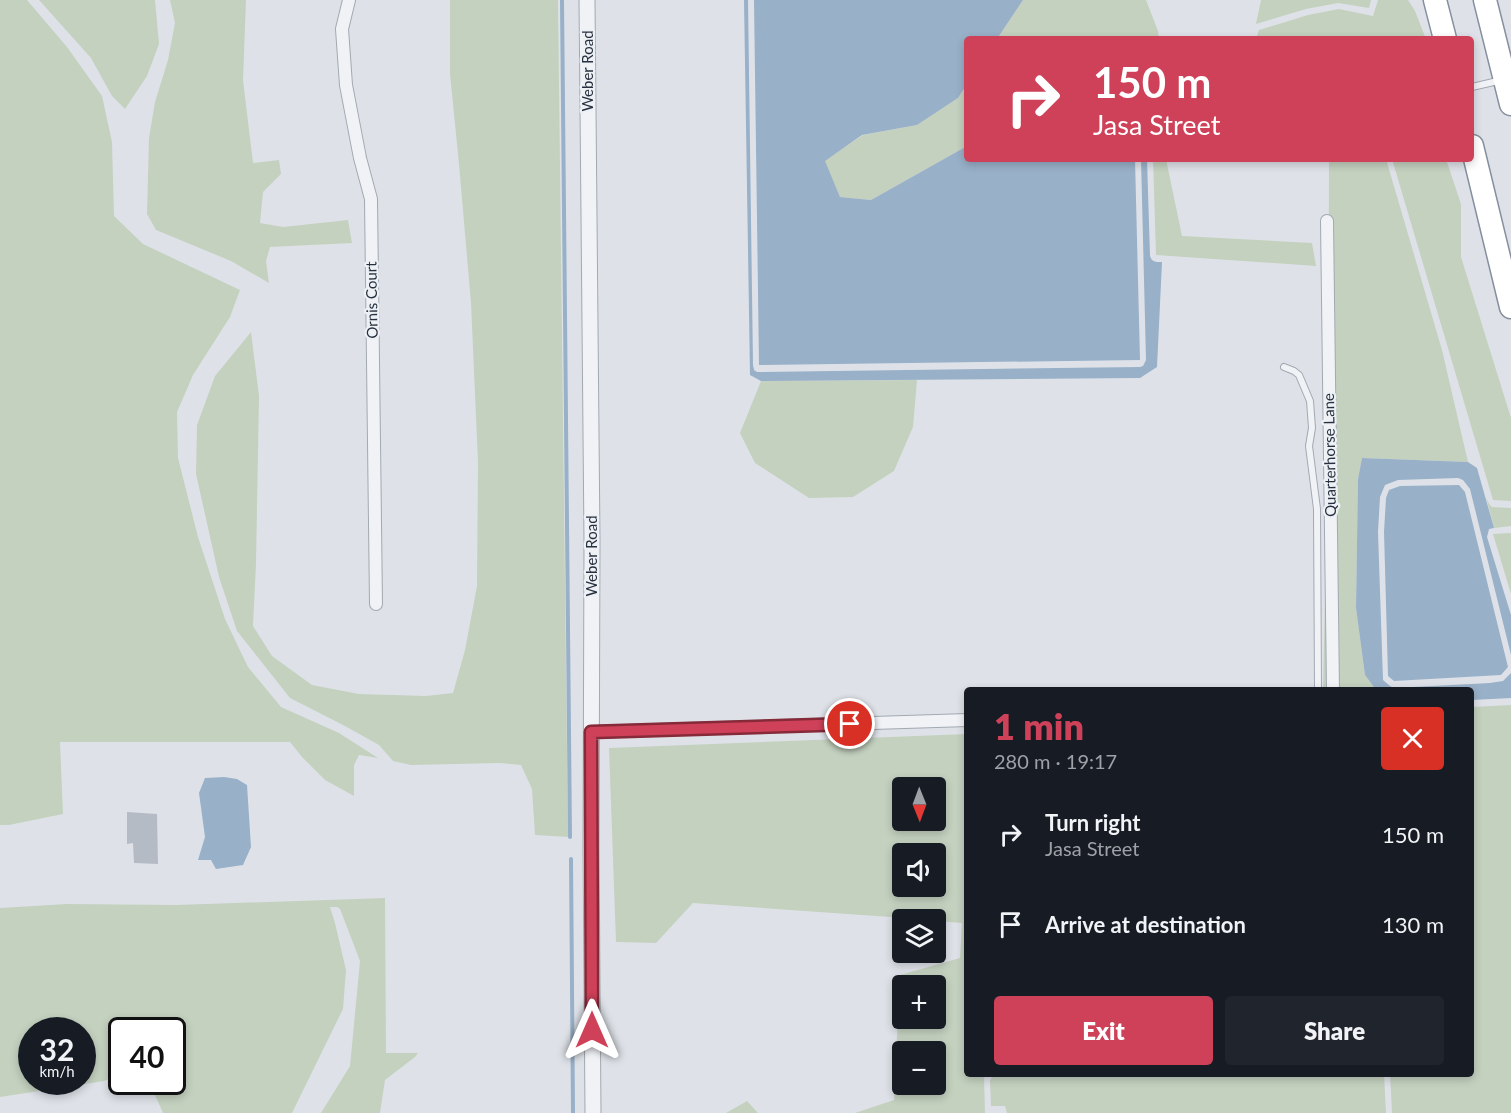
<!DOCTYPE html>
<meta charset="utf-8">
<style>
:root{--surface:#171b24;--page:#20242c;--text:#f1f3f6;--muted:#9ea1a6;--accent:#ce4158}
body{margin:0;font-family:Lato,sans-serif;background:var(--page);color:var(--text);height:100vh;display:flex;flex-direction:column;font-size:22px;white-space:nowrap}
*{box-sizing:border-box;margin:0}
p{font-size:20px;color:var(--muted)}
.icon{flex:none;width:33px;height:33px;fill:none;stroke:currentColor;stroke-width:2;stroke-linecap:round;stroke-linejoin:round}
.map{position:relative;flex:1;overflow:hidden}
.panel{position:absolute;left:964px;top:687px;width:510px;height:390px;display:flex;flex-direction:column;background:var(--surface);border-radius:6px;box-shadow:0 3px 9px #0003}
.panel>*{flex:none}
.banner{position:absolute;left:964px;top:36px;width:510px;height:126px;border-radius:6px;box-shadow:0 3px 9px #0003;background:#ce4158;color:#fff;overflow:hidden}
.needle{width:39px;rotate:179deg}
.buttons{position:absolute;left:892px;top:777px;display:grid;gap:12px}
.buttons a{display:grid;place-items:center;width:54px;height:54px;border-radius:6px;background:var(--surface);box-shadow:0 3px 9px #0003;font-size:30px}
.speed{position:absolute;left:18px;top:1017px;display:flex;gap:12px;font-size:30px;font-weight:700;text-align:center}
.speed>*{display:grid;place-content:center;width:78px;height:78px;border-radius:50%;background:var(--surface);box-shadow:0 3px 9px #0003;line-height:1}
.speed small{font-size:15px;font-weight:400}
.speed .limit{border:3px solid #111;border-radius:9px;background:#fff;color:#111}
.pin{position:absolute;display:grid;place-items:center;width:51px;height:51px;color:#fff;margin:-26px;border:3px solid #fff;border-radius:50%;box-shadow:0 2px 6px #0007}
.me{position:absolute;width:66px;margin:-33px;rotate:0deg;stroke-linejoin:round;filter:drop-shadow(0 0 4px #0008)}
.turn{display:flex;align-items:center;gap:21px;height:126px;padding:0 30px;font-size:27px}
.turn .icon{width:78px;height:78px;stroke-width:2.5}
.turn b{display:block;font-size:42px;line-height:51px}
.round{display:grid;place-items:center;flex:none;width:63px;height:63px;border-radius:6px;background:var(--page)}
.headline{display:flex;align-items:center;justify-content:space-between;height:102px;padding:0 30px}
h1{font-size:36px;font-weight:800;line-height:45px;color:var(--accent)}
.action{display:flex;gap:12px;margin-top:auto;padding:12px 30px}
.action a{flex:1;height:69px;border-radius:6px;background:var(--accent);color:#fff;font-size:24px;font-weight:800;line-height:69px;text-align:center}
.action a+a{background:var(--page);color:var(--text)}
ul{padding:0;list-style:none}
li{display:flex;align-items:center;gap:18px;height:90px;padding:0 30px}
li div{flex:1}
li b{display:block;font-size:22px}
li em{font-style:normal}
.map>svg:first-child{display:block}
</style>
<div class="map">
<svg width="1511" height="1113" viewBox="0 0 1511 1113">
<rect width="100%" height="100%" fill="#dee2e8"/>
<path fill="#c4d1bf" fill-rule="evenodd" d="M 0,0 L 27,0 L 67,47 L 102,96 L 112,142 L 114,216 L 143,244 L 240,290 L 230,317 L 193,375 L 177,412 L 178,458 L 198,537 L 225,619 L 248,667 L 281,707 L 339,733 L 378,758 L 359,755 L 354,765 L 354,796 L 325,780 L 302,757 L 290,742 L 60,742 L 63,814 L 9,825 L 0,825 Z
M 39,0 L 155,0 L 159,44 L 147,76 L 125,109 L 112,96 L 91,58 Z
M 170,0 L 246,0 L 243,80 L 253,163 L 279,160 L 281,174 L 263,192 L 260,223 L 283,227 L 348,220 L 352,243 L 270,247 L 266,261 L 269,283 L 231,261 L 156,230 L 147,214 L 149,138 L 155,102 L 168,60 L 175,23 Z
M 450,0 L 558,0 L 568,837 L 535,835 L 532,789 L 521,765 L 500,763 L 411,765 L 393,761 L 379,745 L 343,725 L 290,698 L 237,631 L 219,577 L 196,474 L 197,425 L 215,376 L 251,332 L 259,396 L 256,564 L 253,626 L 272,656 L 312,685 L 359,694 L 426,696 L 453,693 L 465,650 L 477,586 L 478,462 L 471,303 L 459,164 L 450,74 Z
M 1023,0 L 1146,0 L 1158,31 L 1159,39 L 997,39 Z
M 1261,0 L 1371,0 L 1369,8 L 1338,3 L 1306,9 L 1256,24 Z
M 1378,0 L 1408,0 L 1415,11 L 1426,39 L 1256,39 L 1259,30 L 1308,15 L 1339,9 L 1373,16 Z
M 967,84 L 967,146 L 871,200 L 840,197 L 824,161 L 863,135 L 917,125 L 958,98 Z
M 1153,159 L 1166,159 L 1182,236 L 1312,243 L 1316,266 L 1156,255 Z
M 1329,159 L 1386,159 L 1442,350 L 1468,462 L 1362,458 L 1358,479 L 1356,608 L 1365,675 L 1376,690 L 1323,690 L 1328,456 Z
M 1392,159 L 1446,159 L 1461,204 L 1461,257 L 1511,418 L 1511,501 L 1493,500 Z
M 917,380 L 913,427 L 894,471 L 853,497 L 809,498 L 755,463 L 740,433 L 761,381 Z
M 1486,497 L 1489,504 L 1492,507 L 1511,508 L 1511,526 L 1494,528 Z
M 1511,533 L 1511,594 L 1493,534 Z
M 1511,705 L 1511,1113 L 1392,1113 L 1390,1074 L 1472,1074 L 1472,707 Z
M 967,734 L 968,1074 L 984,1074 L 985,1113 L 855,1113 L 894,1100 L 900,975 L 960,958 L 962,923 L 936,921 L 936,920 L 919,919 L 693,903 L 656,943 L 616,942 L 609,748 ZM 903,788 L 936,788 L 936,820 L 903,820 ZM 903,854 L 936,854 L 936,886 L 903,886 ZM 903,986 L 936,986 L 936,1018 L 903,1018 ZM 903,1052 L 936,1052 L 936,1084 L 903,1084 Z
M 385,898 L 386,1053 L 418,1053 L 415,1057 L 385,1080 L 380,1113 L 321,1113 L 350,1066 L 360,961 L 340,909 L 337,907 L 330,907 L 335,923 L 346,970 L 343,1009 L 292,1113 L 163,1113 L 151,1086 L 141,1082 L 172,1082 L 172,1030 L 122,1030 L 121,1074 L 104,1081 L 0,1097 L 0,908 L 67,904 L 176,905 ZM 32,1030 L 82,1030 L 82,1082 L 32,1082 Z
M 993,1074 L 1384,1074 L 1386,1113 L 1007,1113 L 1005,1106 L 991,1106 L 990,1081 Z
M 747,1101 L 758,1113 L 726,1113 Z"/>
<path fill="#98b0c8" d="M 744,0 L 748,0 L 753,365 L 754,370 L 757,372 L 1140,367 L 1143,366 L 1146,360 L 1141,159 L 1147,159 L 1150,256 C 1152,262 1155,262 1162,262 L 1157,367 L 1140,378 L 767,381 L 761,381 L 750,375 Z
M 754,0 L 1023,0 L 997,39 L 968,39 L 967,84 L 958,98 L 917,125 L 862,135 L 825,161 L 840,197 L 871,200 L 967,146 L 968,159 L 1135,159 L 1140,360 L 759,365 Z
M 1362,458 L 1468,462 L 1477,468 L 1494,528 L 1489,529 L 1487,537 L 1511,615 L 1511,655 L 1470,489 L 1463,480 L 1458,478 L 1398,480 L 1385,485 L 1380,497 L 1378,532 L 1383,680 L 1390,686 L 1394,688 L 1490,683 L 1503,681 L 1511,673 L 1511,698 L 1472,700 L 1472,690 L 1376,690 L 1365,675 L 1356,608 L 1358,479 Z
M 1459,485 L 1465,492 L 1508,667 L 1501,675 L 1394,681 L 1388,676 L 1384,532 L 1386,498 L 1389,490 L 1400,486 Z
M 224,777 L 237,779 L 247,785 L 251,847 L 243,865 L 216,869 L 211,860 L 198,860 L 205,837 L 199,793 L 205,778 Z"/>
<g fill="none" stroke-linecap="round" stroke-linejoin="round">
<path stroke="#98b0c8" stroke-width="4" d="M 562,0 L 570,837
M 571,859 L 573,1113"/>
</g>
<path fill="#b5bbc4" d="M 127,812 L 157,814 L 158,864 L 134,863 L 133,843 L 127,844 Z"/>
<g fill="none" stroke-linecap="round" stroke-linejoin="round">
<defs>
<path id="service" d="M 1472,87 L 1502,80
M 1284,367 L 1294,371 L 1299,375 L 1310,401 L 1312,428 L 1309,446 L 1317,509 L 1318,690"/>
<path id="minor" d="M 349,0 L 342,29 L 346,85 L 360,158 L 371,199 L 376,604
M 1327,221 L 1333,690
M 591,732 L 968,720"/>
<path id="tertiary" d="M 587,0 L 592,541 L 591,849 L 593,1113"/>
<path id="motorway" d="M 1435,0 L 1445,39
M 1485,0 L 1511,104
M 1472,146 L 1511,307"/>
</defs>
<use href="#service" stroke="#a3a9b2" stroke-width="8"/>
<use href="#minor" stroke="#a3a9b2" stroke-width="14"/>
<use href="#tertiary" stroke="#a3a9b2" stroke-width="17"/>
<use href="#motorway" stroke="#858f9e" stroke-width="25"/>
<use href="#service" stroke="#f0f2f6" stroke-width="6"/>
<use href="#minor" stroke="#f0f2f6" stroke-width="12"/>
<use href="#tertiary" stroke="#f0f2f6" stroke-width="15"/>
<use href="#motorway" stroke="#fff" stroke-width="22"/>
</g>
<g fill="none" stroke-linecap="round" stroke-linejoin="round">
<defs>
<path id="route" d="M 592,1030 L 591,732 L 850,724"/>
</defs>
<use href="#route" stroke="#862a39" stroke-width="15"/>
<use href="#route" stroke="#ce4158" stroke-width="10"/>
</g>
<g text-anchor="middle" stroke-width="4.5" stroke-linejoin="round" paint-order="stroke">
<g font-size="15" fill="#27303e" stroke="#edf1f5">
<text transform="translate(588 71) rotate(-90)" y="5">Weber Road</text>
<text transform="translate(372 300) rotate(-91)" y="5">Ornis Court</text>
<text transform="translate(1330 455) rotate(-91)" y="5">Quarterhorse Lane</text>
<text transform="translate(592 556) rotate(-90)" y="5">Weber Road</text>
</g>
</g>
</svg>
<div class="buttons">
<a><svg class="needle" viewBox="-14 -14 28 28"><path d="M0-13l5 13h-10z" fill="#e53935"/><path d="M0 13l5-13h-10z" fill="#9ea1a6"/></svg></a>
<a><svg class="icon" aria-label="sound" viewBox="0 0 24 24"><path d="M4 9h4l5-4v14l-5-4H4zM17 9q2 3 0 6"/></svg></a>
<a><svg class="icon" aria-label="layers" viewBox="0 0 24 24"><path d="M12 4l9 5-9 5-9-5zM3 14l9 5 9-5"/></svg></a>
<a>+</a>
<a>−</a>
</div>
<div class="speed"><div>32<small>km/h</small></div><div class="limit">40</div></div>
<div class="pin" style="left:850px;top:724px;background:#d93025"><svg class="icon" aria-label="arrive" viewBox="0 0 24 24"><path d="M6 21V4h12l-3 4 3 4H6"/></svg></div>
<svg class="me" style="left:592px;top:1030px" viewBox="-20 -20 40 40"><path d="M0-17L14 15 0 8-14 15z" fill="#ce4158" stroke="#fff" stroke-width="4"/></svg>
<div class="banner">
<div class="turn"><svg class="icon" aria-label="right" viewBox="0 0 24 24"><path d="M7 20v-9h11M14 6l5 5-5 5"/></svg><div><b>150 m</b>Jasa Street</div></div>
</div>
<section class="panel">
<div class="headline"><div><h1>1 min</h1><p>280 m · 19:17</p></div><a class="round" style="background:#d93025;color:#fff"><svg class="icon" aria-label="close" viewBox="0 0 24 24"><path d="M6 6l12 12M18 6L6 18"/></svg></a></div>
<ul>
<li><svg class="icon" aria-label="right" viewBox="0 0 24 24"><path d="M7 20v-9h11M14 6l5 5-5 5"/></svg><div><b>Turn right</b><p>Jasa Street</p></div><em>150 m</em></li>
<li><svg class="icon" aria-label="arrive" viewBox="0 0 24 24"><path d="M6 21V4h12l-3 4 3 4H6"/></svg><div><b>Arrive at destination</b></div><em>130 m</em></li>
</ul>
<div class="action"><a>Exit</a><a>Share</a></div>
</section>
</div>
